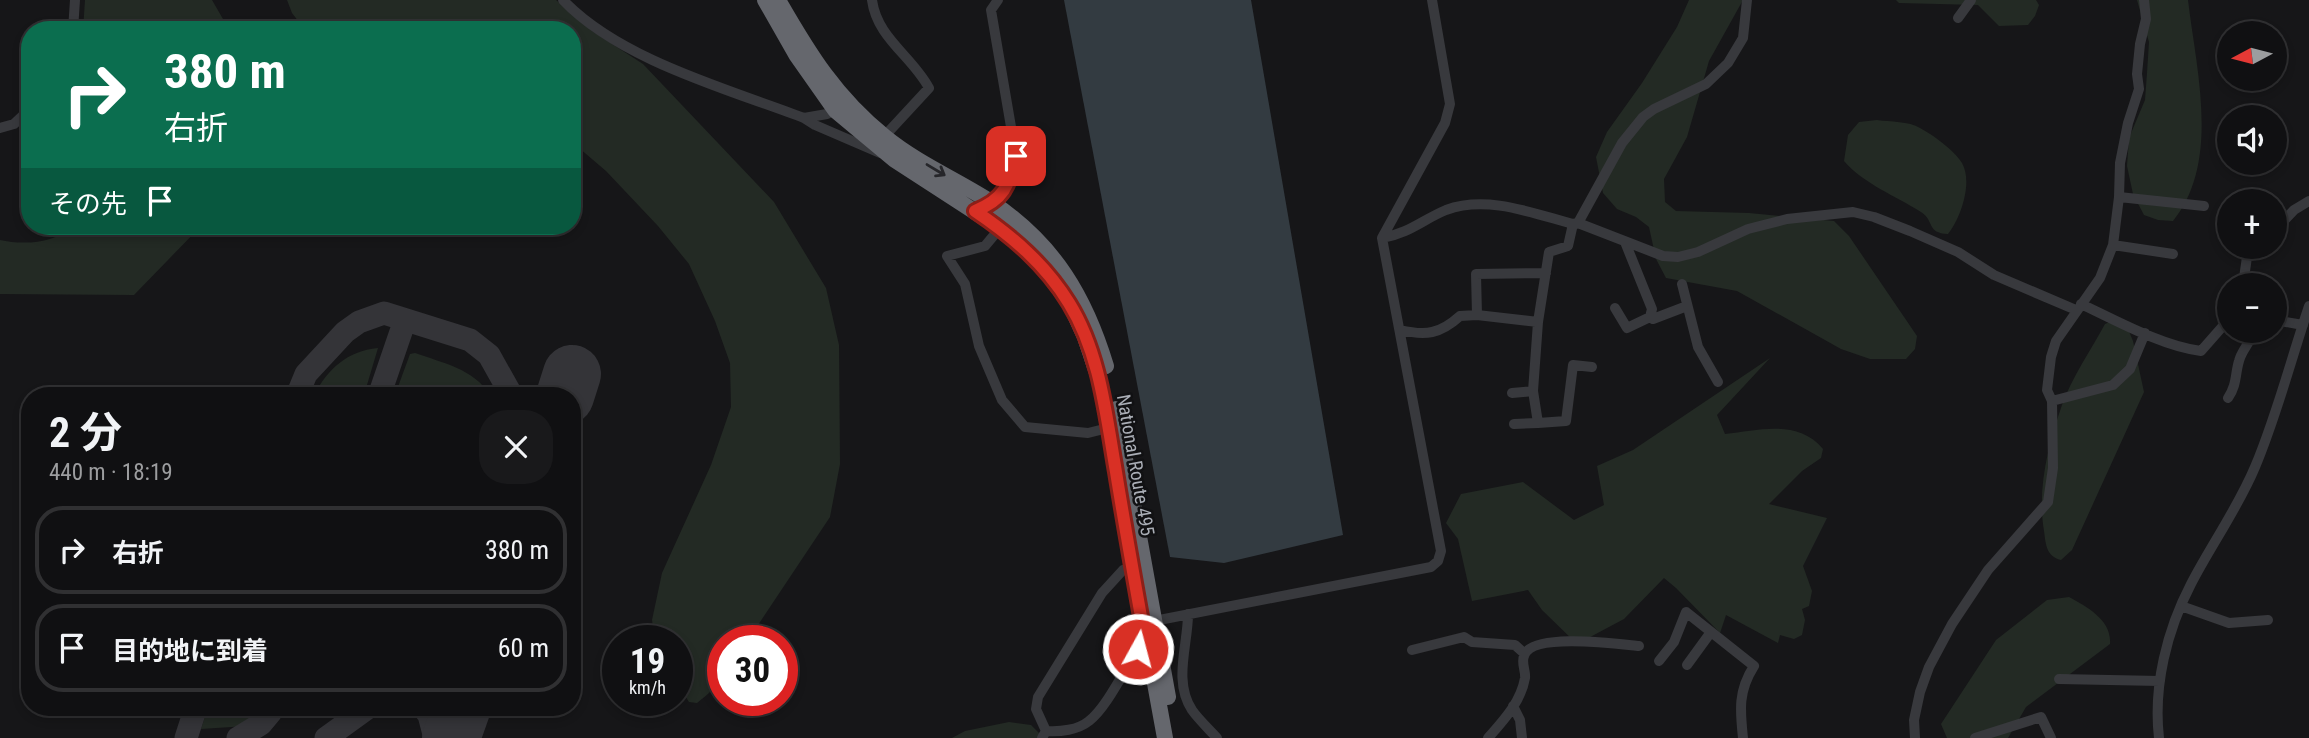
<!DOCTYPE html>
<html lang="ja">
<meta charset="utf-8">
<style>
:root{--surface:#101012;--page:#19191b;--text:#f1f3f6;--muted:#9c9d9f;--line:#303032}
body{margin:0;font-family:"Roboto Condensed","Noto Sans JP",sans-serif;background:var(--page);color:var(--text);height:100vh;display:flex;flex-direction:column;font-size:26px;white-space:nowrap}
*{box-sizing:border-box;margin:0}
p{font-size:23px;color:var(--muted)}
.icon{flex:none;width:38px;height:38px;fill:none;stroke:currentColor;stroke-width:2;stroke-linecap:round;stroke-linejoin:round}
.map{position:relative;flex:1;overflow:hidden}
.side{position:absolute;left:21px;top:387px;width:560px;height:329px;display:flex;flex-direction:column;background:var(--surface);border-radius:28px;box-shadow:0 4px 10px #0003,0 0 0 2px var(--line)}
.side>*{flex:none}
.hud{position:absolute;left:21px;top:21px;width:560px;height:214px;border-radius:28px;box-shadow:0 4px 10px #0003,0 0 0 2px var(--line);background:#0b6e4f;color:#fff;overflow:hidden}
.needle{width:46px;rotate:263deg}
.controls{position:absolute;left:2217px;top:21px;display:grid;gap:14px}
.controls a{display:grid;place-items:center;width:70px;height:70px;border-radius:50%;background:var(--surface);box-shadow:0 4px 10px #0003,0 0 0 2px var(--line);font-size:35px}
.speed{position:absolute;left:602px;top:625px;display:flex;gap:14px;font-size:35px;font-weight:700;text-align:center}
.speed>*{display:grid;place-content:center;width:91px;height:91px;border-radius:50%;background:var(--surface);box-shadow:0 4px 10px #0003,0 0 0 2px var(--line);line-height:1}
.speed small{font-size:18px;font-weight:400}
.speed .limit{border:10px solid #d22;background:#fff;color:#111}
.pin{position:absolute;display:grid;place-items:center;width:60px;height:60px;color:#fff;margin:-30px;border-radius:14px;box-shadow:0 4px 10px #0006}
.me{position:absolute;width:77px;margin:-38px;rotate:7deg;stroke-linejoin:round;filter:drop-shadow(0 0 5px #0008)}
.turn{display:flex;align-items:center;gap:24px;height:147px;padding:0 28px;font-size:32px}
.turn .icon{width:91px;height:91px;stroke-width:2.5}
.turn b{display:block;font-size:49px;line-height:60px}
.then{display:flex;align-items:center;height:66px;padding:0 28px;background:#0003;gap:14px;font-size:26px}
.round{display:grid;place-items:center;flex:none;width:74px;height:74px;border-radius:28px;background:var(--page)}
.head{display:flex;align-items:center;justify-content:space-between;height:119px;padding:0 28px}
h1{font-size:42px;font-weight:700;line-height:52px}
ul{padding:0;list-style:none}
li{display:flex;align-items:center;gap:21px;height:88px;margin:0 14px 10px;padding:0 14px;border:4px solid var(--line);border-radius:28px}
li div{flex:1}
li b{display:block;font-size:26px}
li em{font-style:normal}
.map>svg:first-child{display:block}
</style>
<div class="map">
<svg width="2309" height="738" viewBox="0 0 2309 738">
<rect width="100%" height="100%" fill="#161618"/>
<path fill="#232a24" d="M 85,0 L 212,0 L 223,19 L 225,30 L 83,30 Z
M 287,0 L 556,0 L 592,31 L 643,64 L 774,202 L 826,288 L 839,345 L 840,464 L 830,517 L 748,640 L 723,640 C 723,673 725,682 697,703 L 689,702 L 677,683 L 677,640 L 655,640 L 652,620 L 662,573 L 711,465 L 731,407 L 730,363 L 715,321 L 689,264 L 658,226 L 606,171 L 572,142 L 572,30 L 305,30 L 292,13 Z
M 1689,0 L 1743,0 L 1709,61 L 1687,137 L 1664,179 L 1665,202 L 1676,211 L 1749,213 L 1834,221 L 1849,236 L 1917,336 L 1915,349 L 1906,359 L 1870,359 L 1841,349 L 1737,291 L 1666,278 L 1656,259 L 1649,227 L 1636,217 L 1617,209 L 1603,193 L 1596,157 L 1607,132 L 1642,83 L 1677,27 Z
M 1896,0 L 2036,0 L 2039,5 L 2035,16 L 2028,25 L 1999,26 L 1978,5 L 1899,3 Z
M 2137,0 L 2188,0 C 2196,69 2221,162 2173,221 L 2158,220 L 2144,215 L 2133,194 L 2127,166 L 2129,138 L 2145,100 L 2147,73 L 2149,42 Z
M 1877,120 C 1890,122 1909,121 1920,128 C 1933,135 1954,150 1962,163 C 1973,182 1961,218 1948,234 C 1926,233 1935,221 1921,212 C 1896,196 1864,184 1844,161 L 1848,135 L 1859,122 Z
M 72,226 L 201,226 L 134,295 L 0,294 L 0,240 C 22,245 56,244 72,226 Z
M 2115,320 L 2125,322 L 2133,341 L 2144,392 L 2072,550 L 2061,560 C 2046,556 2046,545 2044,531 C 2037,489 2048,445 2062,405 C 2072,377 2091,350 2105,324 Z
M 378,348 L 364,395 L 314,395 C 328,369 347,351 378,348 Z
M 415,353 C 443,363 474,369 490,395 L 395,395 L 410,354 Z
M 1770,358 L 1717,415 L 1725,434 C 1760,430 1798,419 1823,449 L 1821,458 L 1802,471 L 1769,504 L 1827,518 L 1803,566 L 1812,591 L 1809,606 L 1802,609 L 1805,620 L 1802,635 L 1794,639 L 1780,635 L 1778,643 L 1726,615 L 1720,633 L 1676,588 L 1664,578 L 1624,619 L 1577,644 L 1542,610 L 1528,590 L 1472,601 L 1458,539 L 1446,523 L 1461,494 L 1523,482 L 1574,520 L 1604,505 L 1597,466 L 1633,450 Z
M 2069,597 C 2087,607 2112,620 2110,644 L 2026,707 L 2008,738 L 1947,738 L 1941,724 L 1996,640 L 2047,600 Z
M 208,707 L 259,707 L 252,723 L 247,726 L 201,729 Z
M 1009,722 L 1031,725 L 1044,738 L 952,738 L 965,731 Z"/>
<path fill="#333b41" d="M 1064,0 L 1251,0 L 1343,535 L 1224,563 L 1170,557 Z"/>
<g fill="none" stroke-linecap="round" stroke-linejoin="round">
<path stroke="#343438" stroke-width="23" d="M 297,396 L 306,374 L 345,332 L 359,322 L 384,313 L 470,340 L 489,355 L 512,396
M 379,396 L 405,320
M 423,707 L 429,715 L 435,738
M 186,738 L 196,707
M 238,738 L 261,724 L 271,712
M 326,738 L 369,707"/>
<path stroke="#343438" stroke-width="58" d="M 565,396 L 572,374
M 451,738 L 462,707"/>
<path stroke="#38393d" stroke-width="10" d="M 563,0 C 620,60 728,89 804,118 L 827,114 L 835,110
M 872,0 C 877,38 912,56 929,88 L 880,141
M 1958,18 L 1971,0
M 73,30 L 75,0
M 804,118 L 815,125 L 880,153
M 0,128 L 14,124 L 30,109
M 2119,197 L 2204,206
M 975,211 L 993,204 L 1009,186 L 1016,156 L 991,10 L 998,0
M 1578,223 L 1622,143 L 1643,117 L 1654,109 L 1706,84 L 1728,63 L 1743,38 L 1747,0
M 1000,228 L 985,246 L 947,256 L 965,284 L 979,346 L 1002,400 L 1025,427 L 1088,433 L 1108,428
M 2275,230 L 2294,210 L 2309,201
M 1382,238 C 1410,233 1422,220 1446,210 C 1487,195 1532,213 1573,224 L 1578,223 L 1663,256 L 1678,257 L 1698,252 L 1748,229 L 1787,219 L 1853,212 L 1874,217 L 1910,231 L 1958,252 L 1994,275 L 2076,310
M 2113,245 L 2173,254
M 1682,284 L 1698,347 L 1718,382
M 2243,285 L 2247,257 L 2252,247
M 2081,304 C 2115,320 2164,347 2201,351 L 2230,318
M 1615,308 L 1627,328 L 1650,317 L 1652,309 L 1625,242
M 1477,315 L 1476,274 L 1546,273
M 1650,317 L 1653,319 L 1687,306
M 2275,320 L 2303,325
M 1400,330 C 1426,336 1440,334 1460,316 L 1477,315 L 1538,322 L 1549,252 L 1568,246 L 1573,224
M 1512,393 L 1533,391
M 2228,398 C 2237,385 2235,374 2239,361 C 2242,349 2251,343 2253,331
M 2052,401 L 2113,385 L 2130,369 L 2145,333
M 1538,423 L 1566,421 L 1573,365 L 1592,367
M 1514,424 L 1538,423 L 1533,391 L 1538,322
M 2181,606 L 2229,623 L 2268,620
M 1188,614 C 1188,645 1173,681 1192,710 C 1199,720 1209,729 1217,738
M 1149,622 L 1431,567 L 1438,561 L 1441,551 L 1382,238 L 1445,123 L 1450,104 L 1432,0
M 1412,650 L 1464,637 L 1472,642 L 1515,645 L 1525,654
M 1659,661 L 1674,642 L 1686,612 L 1754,666 C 1738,691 1740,710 1743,738
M 1687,665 L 1711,632
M 2059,679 L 2160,681
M 1513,706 L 1520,720 L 1522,738
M 1046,731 L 1036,709 L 1038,697 L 1102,593 L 1123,570 L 1132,567
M 1042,738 L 1046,731 C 1060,732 1078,730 1089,721 C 1108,707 1129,660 1145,639
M 1488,738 C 1503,721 1521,702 1525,678 C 1526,671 1521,663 1524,656 C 1531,632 1618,644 1639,646
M 1915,738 L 1914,720 L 1920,692 L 1929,667 L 1952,624 L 1988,570 L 2048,502 L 2053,468 L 2052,401 L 2047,390 L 2051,357 L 2056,341 L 2100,278 L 2113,245 L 2119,197 L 2120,163 L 2128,123 L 2139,89 L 2137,74 L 2140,44 L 2146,19 L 2144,0
M 1975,738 L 2041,717 L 2051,738
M 2159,738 C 2153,686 2167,630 2191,584 C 2211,545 2238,508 2255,467 C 2277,415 2291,359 2309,306"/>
<path stroke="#65676d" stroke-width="16" d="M 765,0 L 797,56 L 835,110 L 895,160 L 1006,232 L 1041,264 L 1070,304 L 1085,337 L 1100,382 L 1165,738
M 778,0 C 809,54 836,98 885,137 C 918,164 959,181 994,204 C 1055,246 1085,297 1106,366
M 1116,409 L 1168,697"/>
</g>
<defs><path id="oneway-shaft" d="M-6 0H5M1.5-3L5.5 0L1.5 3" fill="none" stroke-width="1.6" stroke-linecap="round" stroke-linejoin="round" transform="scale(1.75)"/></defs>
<use stroke="#26262a" href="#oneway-shaft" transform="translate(936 170) rotate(31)"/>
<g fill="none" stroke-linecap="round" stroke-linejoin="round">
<defs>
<path id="route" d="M 1016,156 C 1008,186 1005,199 975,211 C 1012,236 1045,264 1069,303 C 1100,353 1106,415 1116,472 C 1125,528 1135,583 1145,639 L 1138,649"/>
</defs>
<use href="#route" stroke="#8d1f18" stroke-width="18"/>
<use href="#route" stroke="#d93025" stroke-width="12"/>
</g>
<g text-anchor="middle" stroke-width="5" stroke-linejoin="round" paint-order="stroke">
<g font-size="19" fill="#aaaeb6" stroke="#111113">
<text transform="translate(1136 465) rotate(80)" y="7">National Route 495</text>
</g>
</g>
</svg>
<div class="controls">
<a><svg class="needle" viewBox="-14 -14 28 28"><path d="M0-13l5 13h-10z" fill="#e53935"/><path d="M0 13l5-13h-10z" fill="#9c9d9f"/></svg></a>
<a><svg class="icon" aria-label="sound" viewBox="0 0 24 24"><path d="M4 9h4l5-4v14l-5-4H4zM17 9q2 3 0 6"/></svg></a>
<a>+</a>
<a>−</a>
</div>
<div class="speed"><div>19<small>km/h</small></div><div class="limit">30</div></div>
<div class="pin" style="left:1016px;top:156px;background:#d93025"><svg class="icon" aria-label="arrive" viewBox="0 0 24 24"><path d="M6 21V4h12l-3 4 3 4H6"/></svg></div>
<svg class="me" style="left:1138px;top:649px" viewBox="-20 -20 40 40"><circle r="17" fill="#d93025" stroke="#fff" stroke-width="3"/><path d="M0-11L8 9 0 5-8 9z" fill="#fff"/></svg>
<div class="hud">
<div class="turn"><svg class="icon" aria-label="right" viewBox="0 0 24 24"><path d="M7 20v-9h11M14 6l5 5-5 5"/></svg><div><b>380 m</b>右折</div></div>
<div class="then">その先<svg class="icon" aria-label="arrive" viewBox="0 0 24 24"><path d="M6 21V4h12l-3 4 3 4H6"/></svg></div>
</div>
<section class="side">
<div class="head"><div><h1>2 分</h1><p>440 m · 18:19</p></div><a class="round"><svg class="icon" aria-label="close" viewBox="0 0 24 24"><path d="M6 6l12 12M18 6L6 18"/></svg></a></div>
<ul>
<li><svg class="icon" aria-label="right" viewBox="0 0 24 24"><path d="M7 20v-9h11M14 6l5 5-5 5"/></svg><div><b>右折</b></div><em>380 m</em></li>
<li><svg class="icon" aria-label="arrive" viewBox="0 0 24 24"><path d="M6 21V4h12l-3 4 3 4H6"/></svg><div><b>目的地に到着</b></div><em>60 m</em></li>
</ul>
</section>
</div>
